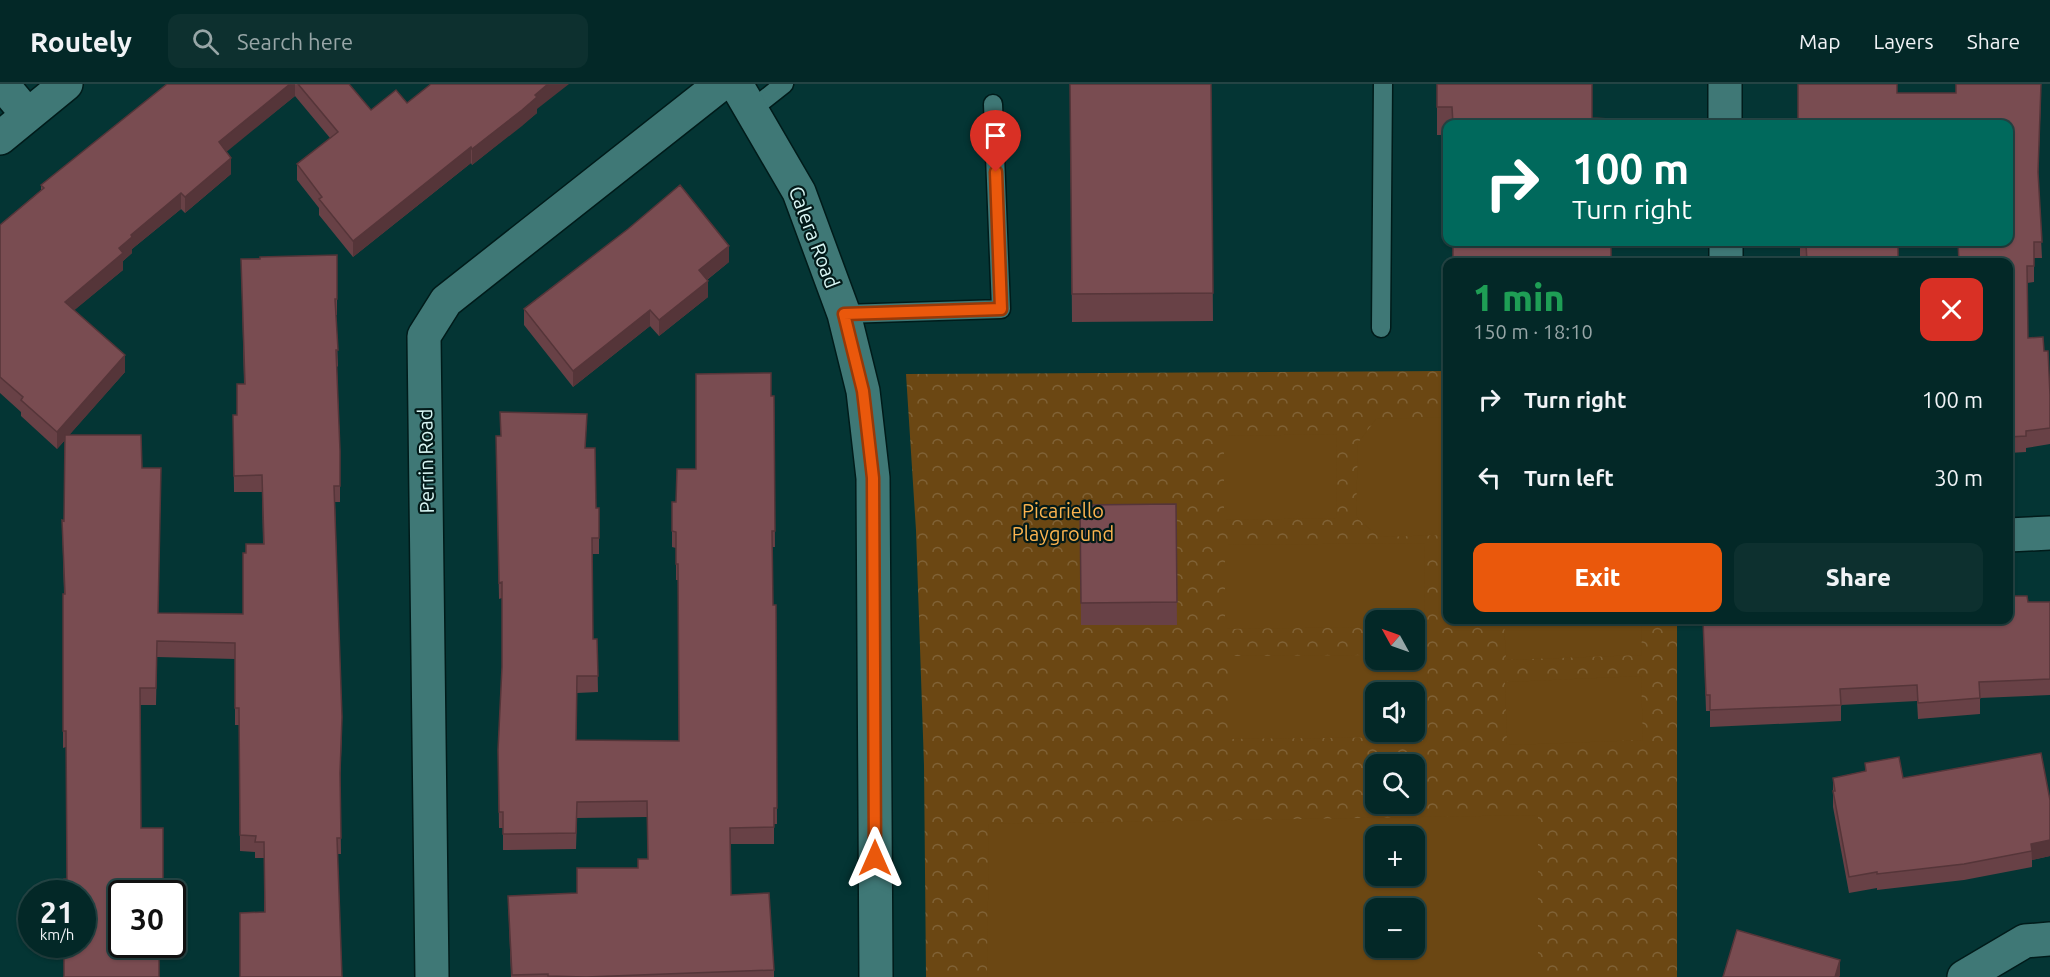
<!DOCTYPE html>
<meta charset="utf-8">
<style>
:root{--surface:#032827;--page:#0d302f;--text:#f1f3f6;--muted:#97a6a7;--line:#244444;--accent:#ea580c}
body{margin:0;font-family:Ubuntu,sans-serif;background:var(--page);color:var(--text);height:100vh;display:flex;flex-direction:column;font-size:22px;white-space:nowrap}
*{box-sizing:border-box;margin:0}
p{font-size:20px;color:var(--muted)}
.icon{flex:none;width:33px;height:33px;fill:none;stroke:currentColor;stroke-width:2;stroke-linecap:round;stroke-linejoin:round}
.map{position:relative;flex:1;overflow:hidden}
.side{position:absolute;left:1443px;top:174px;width:570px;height:366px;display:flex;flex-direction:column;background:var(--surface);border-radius:12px;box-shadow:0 2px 4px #0004,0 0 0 2px var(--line)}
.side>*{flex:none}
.top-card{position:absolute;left:1443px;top:36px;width:570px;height:126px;border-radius:12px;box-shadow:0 2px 4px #0004,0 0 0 2px var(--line);background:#00695c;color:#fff;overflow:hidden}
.needle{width:39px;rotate:310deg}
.tools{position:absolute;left:1365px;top:526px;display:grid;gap:12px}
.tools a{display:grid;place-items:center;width:60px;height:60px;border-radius:12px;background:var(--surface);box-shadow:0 2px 4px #0004,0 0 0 2px var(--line);font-size:30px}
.speed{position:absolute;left:18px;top:796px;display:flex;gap:12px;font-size:30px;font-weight:700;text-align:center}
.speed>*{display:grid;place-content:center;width:78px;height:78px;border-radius:50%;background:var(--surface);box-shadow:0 2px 4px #0004,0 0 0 2px var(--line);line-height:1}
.speed small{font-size:15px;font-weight:400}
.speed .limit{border:3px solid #111;border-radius:9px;background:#fff;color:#111}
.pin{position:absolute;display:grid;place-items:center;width:51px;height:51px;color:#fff;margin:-62px -26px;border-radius:50% 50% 50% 0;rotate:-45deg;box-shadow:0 0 6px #0007}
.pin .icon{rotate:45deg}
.me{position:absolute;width:66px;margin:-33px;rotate:0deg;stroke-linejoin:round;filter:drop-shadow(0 0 4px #0008)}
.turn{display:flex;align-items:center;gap:21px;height:126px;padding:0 30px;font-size:27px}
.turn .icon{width:78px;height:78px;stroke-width:2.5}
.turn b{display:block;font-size:42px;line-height:51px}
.round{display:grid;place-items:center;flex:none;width:63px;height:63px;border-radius:12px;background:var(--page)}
.head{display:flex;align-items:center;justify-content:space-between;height:102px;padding:0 30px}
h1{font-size:36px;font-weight:800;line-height:45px;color:#1e9e55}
.action{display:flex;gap:12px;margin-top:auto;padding:12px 30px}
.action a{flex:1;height:69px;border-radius:12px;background:var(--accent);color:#fff;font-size:24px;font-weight:800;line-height:69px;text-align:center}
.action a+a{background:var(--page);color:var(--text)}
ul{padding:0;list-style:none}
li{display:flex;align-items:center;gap:18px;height:78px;padding:0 30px}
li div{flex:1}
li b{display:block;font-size:22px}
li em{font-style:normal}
header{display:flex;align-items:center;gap:36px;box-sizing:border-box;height:84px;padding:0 30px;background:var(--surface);border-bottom:2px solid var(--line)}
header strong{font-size:28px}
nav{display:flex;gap:33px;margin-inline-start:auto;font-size:21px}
.search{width:420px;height:54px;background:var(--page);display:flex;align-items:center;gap:15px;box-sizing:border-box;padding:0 21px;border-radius:12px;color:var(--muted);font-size:22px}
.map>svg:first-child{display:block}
</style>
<header>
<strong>Routely</strong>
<div class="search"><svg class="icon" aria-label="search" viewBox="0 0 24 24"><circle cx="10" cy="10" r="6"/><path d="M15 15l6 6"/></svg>Search here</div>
<nav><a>Map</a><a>Layers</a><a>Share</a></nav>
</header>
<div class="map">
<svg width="2050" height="893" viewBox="0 0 2050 893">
<defs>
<pattern id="park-crowns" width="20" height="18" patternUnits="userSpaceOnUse" patternTransform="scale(1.5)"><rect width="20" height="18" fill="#6b4713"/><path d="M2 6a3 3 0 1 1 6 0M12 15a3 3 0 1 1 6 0" fill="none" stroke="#806236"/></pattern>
</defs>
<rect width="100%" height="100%" fill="#043534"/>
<path fill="url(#park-crowns)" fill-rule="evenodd" d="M 1447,287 L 1448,536 L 1677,536 L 1677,893 L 926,893 L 924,681 L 916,446 L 906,290 ZM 1376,537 L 1414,537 L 1414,576 L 1376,576 ZM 1376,609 L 1414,609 L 1414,648 L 1376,648 ZM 1376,681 L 1414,681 L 1414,720 L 1376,720 ZM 1376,753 L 1414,753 L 1414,792 L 1376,792 ZM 1376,825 L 1414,825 L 1414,864 L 1376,864 Z"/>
<path fill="#6b4713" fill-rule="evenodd" d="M 1447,333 L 1447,451 L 1379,453 L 1356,433 L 1358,359 L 1376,335 Z
M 1336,350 L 1337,434 L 1224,436 L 1224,352 Z
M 1424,459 L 1425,543 L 1415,543 L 1414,537 L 1376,537 L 1375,543 L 1225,545 L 1225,461 Z
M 1504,536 L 1641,536 L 1642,571 L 1506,576 Z
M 1415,570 L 1427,570 L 1428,653 L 1228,655 L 1228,572 L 1375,571 L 1376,576 L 1414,576 ZM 1376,609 L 1414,609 L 1414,648 L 1376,648 Z
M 1641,592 L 1643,656 L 1507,661 L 1505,598 Z
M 1538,731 L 1538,893 L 987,893 L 989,740 ZM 1376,753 L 1414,753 L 1414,792 L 1376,792 ZM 1376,825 L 1414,825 L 1414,864 L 1376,864 Z"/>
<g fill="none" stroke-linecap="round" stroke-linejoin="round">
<defs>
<path id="lane" d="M 751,26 L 784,0
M 844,230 L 1001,225 L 993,20
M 1381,244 L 1383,0"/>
<path id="street" d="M 2,0 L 27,30
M 736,0 L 799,108 L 844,230 L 863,307 L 873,394 L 876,893
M 1725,0 L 1725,40
M 0,54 L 66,0
M 1726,158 L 1726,178
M 2008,451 L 2050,449
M 432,893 L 424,252 L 446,217 L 721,0
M 1964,893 L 2025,857 L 2050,855"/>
</defs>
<use href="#lane" stroke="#001b1a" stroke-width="21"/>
<use href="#street" stroke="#001b1a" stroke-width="36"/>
<use href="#lane" stroke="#3f7876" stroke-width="18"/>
<use href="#street" stroke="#3f7876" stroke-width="33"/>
</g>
<path fill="#684146" d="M 167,0 L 349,0 L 371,26 L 407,19 L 537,25 L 537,29 L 472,81 L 471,79 L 353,173 L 319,131 L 319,124 L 297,96 L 297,80 L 330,54 L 295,12 L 226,67 L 231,90 L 185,129 L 181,125 L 132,165 L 132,169 L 123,177 L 123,186 L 74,226 L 125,288 L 69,351 L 142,384 L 158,529 L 243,530 L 246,469 L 263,460 L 262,408 L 234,408 L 233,331 L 237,331 L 244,300 L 241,175 L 337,171 L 337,231 L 336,231 L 338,282 L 337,283 L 340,367 L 340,418 L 335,418 L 342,649 L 340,699 L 341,770 L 338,770 L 264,828 L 264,774 L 255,774 L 255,768 L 240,767 L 239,641 L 235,641 L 235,575 L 157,573 L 156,621 L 140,621 L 141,744 L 163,744 L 163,810 L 122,810 L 142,869 L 159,893 L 67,795 L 66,663 L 63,664 L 63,510 L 64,510 L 62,436 L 64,437 L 65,356 L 57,365 L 21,332 L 21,328 L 0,309 L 0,141 L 41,106 L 41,101 Z
M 1070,0 L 1211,0 L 1213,237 L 1072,238 Z
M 1437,0 L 1592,34 L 1610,40 L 1448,40 L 1448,51 L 1437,51 Z
M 1897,9 L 2041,13 L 2038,94 L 2042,174 L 2034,174 L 2034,198 L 2027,199 L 2028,254 L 2044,267 L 2050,311 L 2050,360 L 2026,364 L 2026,368 L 2008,369 L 2008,178 L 1958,162 L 1898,164 L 1806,176 L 1800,176 L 1800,158 L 2008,158 Z
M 729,178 L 707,196 L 708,213 L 659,252 L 650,242 L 573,303 L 524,241 L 524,225 Z
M 771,312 L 774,312 L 775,463 L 772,463 L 773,521 L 776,521 L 777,740 L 774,740 L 774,760 L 730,760 L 731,811 L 774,886 L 774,893 L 511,893 L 508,812 L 577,809 L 638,784 L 648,775 L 647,733 L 577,734 L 576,765 L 503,766 L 503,744 L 499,744 L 498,666 L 502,583 L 502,514 L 499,515 L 496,352 L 586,364 L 596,424 L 599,424 L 599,470 L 592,470 L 593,555 L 597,555 L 598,608 L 577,609 L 576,656 L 679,657 L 678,496 L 676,496 L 676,464 L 672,463 L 672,418 L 676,418 L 696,385 Z
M 1176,420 L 1177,541 L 1081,541 L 1080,421 Z
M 2028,518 L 2050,518 L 2050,611 L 1980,614 L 1980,630 L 1918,635 L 1917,617 L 1841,621 L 1841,637 L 1710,643 L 1710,627 L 1706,627 L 1703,536 Z
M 1865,679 L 1903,694 L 2050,716 L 2050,772 L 2032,776 L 2032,783 L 1964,796 L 1877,806 L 1877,804 L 1849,809 L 1833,723 L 1833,694 L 1865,687 Z"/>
<path fill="#553539" d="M 290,0 L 295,0 L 295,12 L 219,74 L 219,58 Z
M 548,0 L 569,0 L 537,25 L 537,29 L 522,42 L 472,81 L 472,65 Z
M 471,63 L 471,79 L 353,173 L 353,157 Z
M 231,74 L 231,90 L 185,129 L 185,113 Z
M 181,109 L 181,125 L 132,165 L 132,169 L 123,177 L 123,186 L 65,234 L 65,218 L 119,164 L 131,151 Z
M 729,162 L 729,178 L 699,202 L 699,186 Z
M 708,197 L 708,213 L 659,252 L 659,236 Z
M 650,226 L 650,242 L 573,303 L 573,287 Z
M 125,271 L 125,288 L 57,365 L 57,348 Z
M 2050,756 L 2050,772 L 2032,776 L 2031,760 Z
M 1840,876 L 1840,892 L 1839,893 L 1835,893 Z"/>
<path fill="#794c51" stroke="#553539" stroke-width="1.5" d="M 167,0 L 290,0 L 219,58 L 231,74 L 185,113 L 181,109 L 131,151 L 132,153 L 119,164 L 123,169 L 65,218 L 125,271 L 57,348 L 21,316 L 23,313 L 0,293 L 0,141 L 44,104 L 41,101 Z
M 298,0 L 349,0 L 371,26 L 396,6 L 407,19 L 431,0 L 548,0 L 535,11 L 537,13 L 522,26 L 472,65 L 471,63 L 353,157 L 319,115 L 322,113 L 297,80 L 338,48 Z
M 1070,0 L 1211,0 L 1213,209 L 1072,210 Z
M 1437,0 L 1592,0 L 1592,34 L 1610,35 L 1610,40 L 1453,40 L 1452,23 L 1437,23 Z
M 1798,0 L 1897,0 L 1897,9 L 1956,9 L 1956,0 L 2041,0 L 2038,88 L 2042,158 L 2034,158 L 2034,182 L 2027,182 L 2028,254 L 2043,253 L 2044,267 L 2048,267 L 2050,311 L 2050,344 L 2026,347 L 2026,352 L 2008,353 L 2008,178 L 1959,178 L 1958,158 L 2008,158 L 2008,40 L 1798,40 Z
M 680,101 L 729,162 L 699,186 L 708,197 L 659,236 L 650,226 L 573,287 L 524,225 L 628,145 Z
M 1453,158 L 1611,158 L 1611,178 L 1453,178 Z
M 1800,158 L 1898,158 L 1898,178 L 1807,178 L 1806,160 L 1800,160 Z
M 337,171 L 337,215 L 335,215 L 338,266 L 336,266 L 340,367 L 340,402 L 334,402 L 342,633 L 340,689 L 341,754 L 337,754 L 342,893 L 240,893 L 240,829 L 265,828 L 264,758 L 255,758 L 256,752 L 240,751 L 239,624 L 235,624 L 235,559 L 157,557 L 156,604 L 140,604 L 141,744 L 163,744 L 163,802 L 141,802 L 141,810 L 122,810 L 122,861 L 142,861 L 142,869 L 159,869 L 159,893 L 64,893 L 64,861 L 82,861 L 82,810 L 64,810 L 64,795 L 67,795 L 66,647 L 63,647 L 63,510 L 65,510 L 62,436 L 64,437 L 65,351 L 141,351 L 142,384 L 161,384 L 158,529 L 243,530 L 243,469 L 246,469 L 246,460 L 264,460 L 262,391 L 234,392 L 233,331 L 237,331 L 237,300 L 245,300 L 241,175 L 260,175 L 260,173 Z
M 771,289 L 771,312 L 774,312 L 775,447 L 772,447 L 773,521 L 776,521 L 777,724 L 774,724 L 774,743 L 730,744 L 731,811 L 769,809 L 774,886 L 586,893 L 548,892 L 548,890 L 512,891 L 508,812 L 577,809 L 577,784 L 638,784 L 638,775 L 648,775 L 647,717 L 577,718 L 576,749 L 503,750 L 503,728 L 499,728 L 498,666 L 502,583 L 502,498 L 499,499 L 496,352 L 501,352 L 500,328 L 587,330 L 585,364 L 595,364 L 596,424 L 599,424 L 599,454 L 592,454 L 593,555 L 597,555 L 598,592 L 577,592 L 576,656 L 679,657 L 678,480 L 676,480 L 676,448 L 672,447 L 672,418 L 676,418 L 677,385 L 696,385 L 696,290 Z
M 1176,420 L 1177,518 L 1081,519 L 1080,421 Z
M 2008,512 L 2027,512 L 2028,518 L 2050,518 L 2050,595 L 1979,598 L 1980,614 L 1918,619 L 1917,601 L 1840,605 L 1841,621 L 1710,626 L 1710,611 L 1706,611 L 1703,536 L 2008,536 Z
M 2041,669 L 2050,716 L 2050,756 L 2031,760 L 2032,767 L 1964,780 L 1877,790 L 1877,788 L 1849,793 L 1833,707 L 1835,707 L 1833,694 L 1866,687 L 1865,679 L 1899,673 L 1903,694 Z
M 1737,846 L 1840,876 L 1835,893 L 1723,893 Z"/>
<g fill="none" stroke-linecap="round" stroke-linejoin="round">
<defs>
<path id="route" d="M 875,774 L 873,394 L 863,307 L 844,230 L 1001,225 L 996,88"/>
</defs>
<use href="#route" stroke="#983908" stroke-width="15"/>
<use href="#route" stroke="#ea580c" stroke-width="10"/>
</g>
<g text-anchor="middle" stroke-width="4.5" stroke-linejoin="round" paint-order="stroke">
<g font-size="20" fill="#dbf8f6" stroke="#031a19">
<text transform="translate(814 153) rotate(69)" y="7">Calera Road</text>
<text transform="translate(426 377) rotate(-91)" y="7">Perrin Road</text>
</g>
<g font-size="20" fill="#fab34f" stroke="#031a19">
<text x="1063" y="434">Picariello<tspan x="1063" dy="23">Playground</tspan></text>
</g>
</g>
</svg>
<div class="tools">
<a><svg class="needle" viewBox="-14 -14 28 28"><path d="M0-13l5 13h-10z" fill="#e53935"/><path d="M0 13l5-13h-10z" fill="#97a6a7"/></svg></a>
<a><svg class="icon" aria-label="sound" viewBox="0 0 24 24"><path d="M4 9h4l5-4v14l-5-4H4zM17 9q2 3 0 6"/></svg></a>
<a><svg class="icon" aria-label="search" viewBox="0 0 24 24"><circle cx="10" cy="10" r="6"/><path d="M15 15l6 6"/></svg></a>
<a>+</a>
<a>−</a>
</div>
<div class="speed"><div>21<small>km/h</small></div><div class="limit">30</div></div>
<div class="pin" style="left:996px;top:88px;background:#d93025"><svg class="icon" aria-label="arrive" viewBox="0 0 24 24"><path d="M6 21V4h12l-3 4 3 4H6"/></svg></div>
<svg class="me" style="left:875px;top:774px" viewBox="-20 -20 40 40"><path d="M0-17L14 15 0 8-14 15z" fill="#ea580c" stroke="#fff" stroke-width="4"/></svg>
<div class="top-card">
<div class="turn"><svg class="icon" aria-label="right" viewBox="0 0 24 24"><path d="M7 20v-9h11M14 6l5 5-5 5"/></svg><div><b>100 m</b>Turn right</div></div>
</div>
<section class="side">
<div class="head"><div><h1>1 min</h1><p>150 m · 18:10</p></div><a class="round" style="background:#d93025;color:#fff"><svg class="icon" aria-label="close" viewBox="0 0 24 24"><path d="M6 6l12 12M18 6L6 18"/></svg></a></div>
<ul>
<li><svg class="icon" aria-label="right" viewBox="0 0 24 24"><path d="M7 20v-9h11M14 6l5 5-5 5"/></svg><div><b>Turn right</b></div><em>100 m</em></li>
<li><svg class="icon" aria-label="left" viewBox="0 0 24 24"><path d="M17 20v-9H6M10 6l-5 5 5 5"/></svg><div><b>Turn left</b></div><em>30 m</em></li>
</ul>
<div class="action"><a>Exit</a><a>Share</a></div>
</section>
</div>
